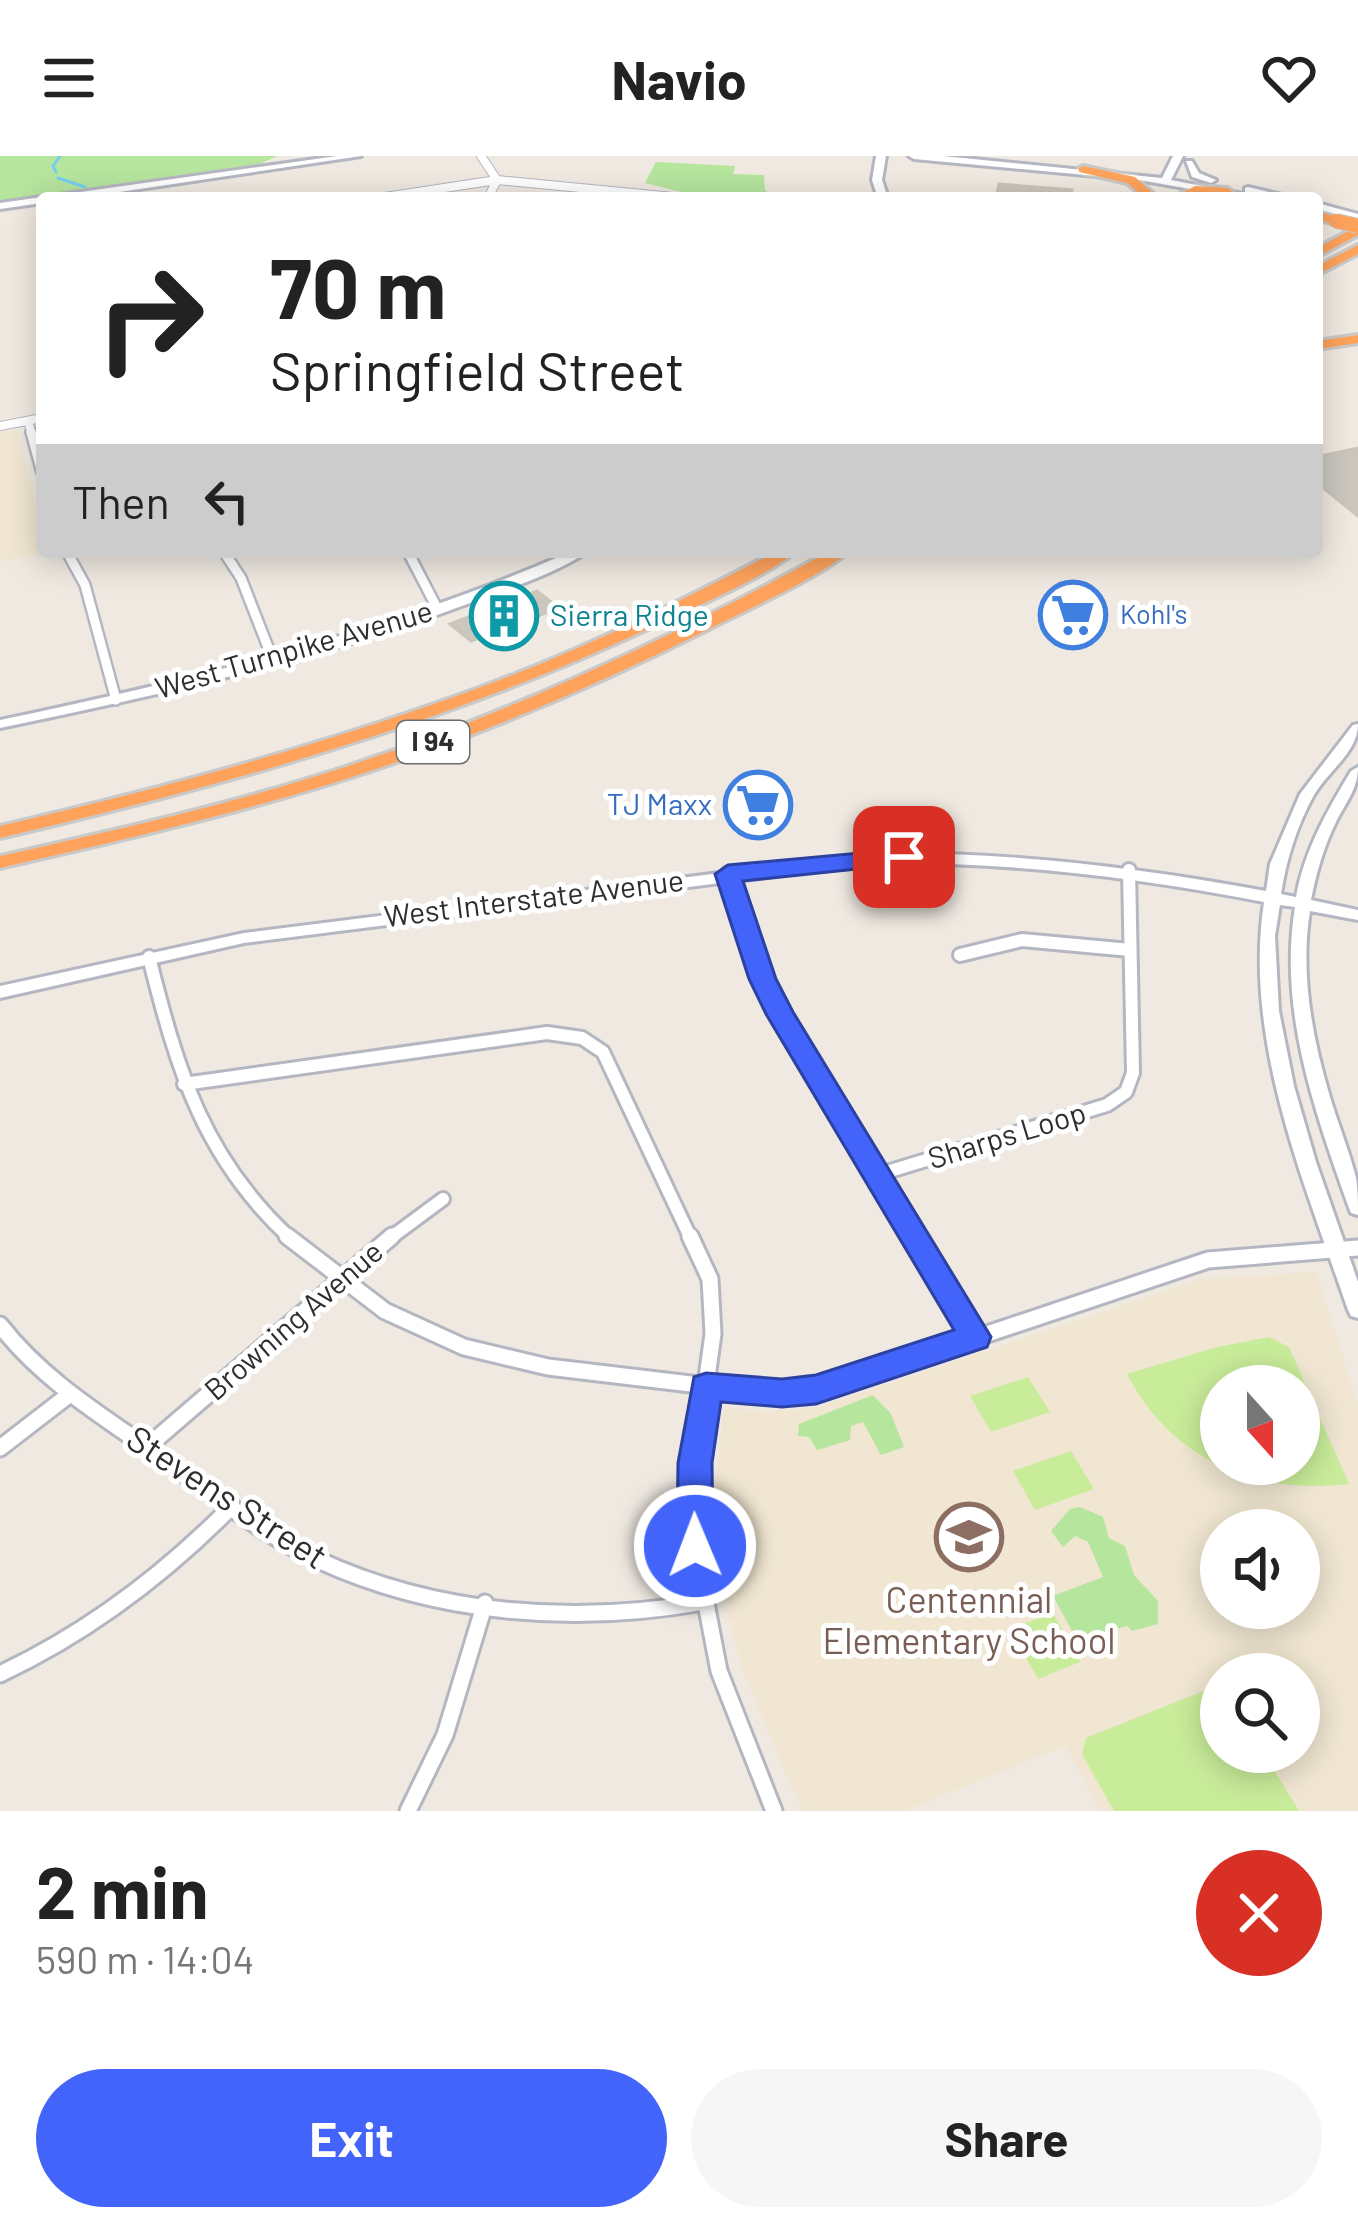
<!DOCTYPE html>
<meta charset="utf-8">
<style>
:root{--surface:#fff;--page:#f6f6f6;--text:#222;--muted:#767676;--accent:#4264fb}
body{margin:0;font-family:Barlow,sans-serif;background:var(--page);color:var(--text);height:100vh;display:flex;flex-direction:column;font-size:45px;white-space:nowrap}
*{box-sizing:border-box;margin:0}
p{font-size:39px;color:var(--muted)}
.icon{flex:none;width:66px;height:66px;fill:none;stroke:currentColor;stroke-width:2;stroke-linecap:round;stroke-linejoin:round}
.map{position:relative;height:1655px;overflow:hidden}
.drawer{display:flex;flex-direction:column;background:var(--surface);flex:1}
.drawer>*{flex:none}
.top-card{position:absolute;left:36px;top:36px;width:1287px;height:366px;border-radius:12px;box-shadow:0 6px 30px #0003;background:#fff;color:var(--text);overflow:hidden}
.needle{width:78px;rotate:159deg}
.tools{position:absolute;left:1200px;top:1209px;display:grid;gap:24px}
.tools a{display:grid;place-items:center;width:120px;height:120px;border-radius:50%;background:var(--surface);box-shadow:0 6px 30px #0003;font-size:60px}
.pin{position:absolute;display:grid;place-items:center;width:102px;height:102px;color:#fff;margin:-51px;border-radius:24px;box-shadow:0 6px 18px #0006}
.me{position:absolute;width:132px;margin:-66px;rotate:359deg;stroke-linejoin:round;filter:drop-shadow(0 0 9px #0008)}
.turn{display:flex;align-items:center;gap:42px;height:252px;padding:0 36px;font-size:54px}
.turn .icon{width:156px;height:156px;stroke-width:2.5}
.turn b{display:block;font-size:84px;line-height:102px}
.then{display:flex;align-items:center;height:114px;padding:0 36px;background:#0003;gap:24px;font-size:45px}
.round{display:grid;place-items:center;flex:none;width:126px;height:126px;border-radius:63px;background:var(--page)}
.summary{display:flex;align-items:center;justify-content:space-between;height:204px;padding:0 36px}
h1{font-size:72px;font-weight:700;line-height:90px}
.cta{display:flex;gap:24px;margin-top:auto;padding:24px 36px}
.cta a{flex:1;height:138px;border-radius:72px;background:var(--accent);color:#fff;font-size:48px;font-weight:700;line-height:138px;text-align:center}
.cta a+a{background:var(--page);color:var(--text)}
header{display:flex;justify-content:space-between;align-items:center;height:156px;padding:0 36px;background:var(--surface);font-size:54px;font-weight:700}
.map>svg:first-child{display:block}
</style>
<header><svg class="icon" aria-label="menu" viewBox="0 0 24 24"><path d="M4 6h16M4 12h16M4 18h16"/></svg>Navio<svg class="icon" aria-label="heart" viewBox="0 0 24 24"><path d="M12 20l-8-8c-3-5 5-10 8-4 3-6 11-1 8 4z"/></svg></header>
<div class="map">
<svg width="1358" height="1655" viewBox="0 0 1358 1655">
<rect width="100%" height="100%" fill="#efe9e1"/>
<path fill="#f0e6d1" fill-rule="evenodd" d="M 17,274 L 42,372 L 42,396 L 51,397 L 0,406 L 0,277 Z
M 1316,1116 L 1358,1249 L 1358,1655 L 1101,1655 L 1065,1590 L 904,1655 L 802,1655 L 742,1513 L 725,1445 L 716,1329 L 724,1252 L 775,1256 L 819,1251 L 1201,1123 ZM 1221,1230 L 1299,1230 L 1299,1308 L 1221,1308 ZM 1221,1374 L 1299,1374 L 1299,1452 L 1221,1452 ZM 1221,1518 L 1299,1518 L 1299,1596 L 1221,1596 Z"/>
<path fill="#b6e59e" d="M 0,0 L 277,0 L 260,8 L 0,45 Z
M 656,6 L 735,10 L 733,18 L 764,19 L 765,34 L 773,42 L 706,42 L 645,27 Z
M 873,1239 L 891,1258 L 904,1291 L 881,1299 L 863,1266 L 851,1270 L 850,1284 L 817,1294 L 809,1281 L 798,1280 L 799,1268 Z
M 1080,1351 L 1103,1361 L 1109,1382 L 1125,1390 L 1134,1419 L 1158,1445 L 1158,1468 L 1132,1475 L 1127,1470 L 1077,1484 L 1053,1440 L 1103,1421 L 1088,1386 L 1075,1380 L 1063,1391 L 1051,1375 L 1070,1353 Z"/>
<path fill="#c9ec9a" fill-rule="evenodd" d="M 1269,1181 L 1289,1191 L 1349,1328 C 1256,1339 1171,1304 1127,1218 L 1217,1191 ZM 1221,1230 L 1299,1230 L 1299,1308 L 1221,1308 Z
M 1028,1221 L 1050,1256 L 991,1276 L 970,1240 Z
M 1071,1295 L 1094,1333 L 1035,1354 L 1013,1315 Z
M 1053,1457 L 1080,1506 L 1038,1523 L 1010,1473 Z
M 1221,1528 L 1221,1596 L 1263,1596 L 1299,1655 L 1114,1655 L 1082,1598 L 1086,1582 Z"/>
<g fill="none" stroke-linecap="round" stroke-linejoin="round">
<path stroke="#75cff0" stroke-width="3" d="M 56,16 L 53,10 L 60,0
M 58,22 L 85,31"/>
</g>
<path fill="#cbc7bf" stroke="#cbc5ba" stroke-width="3" d="M 999,28 L 1072,34 L 1072,42 L 996,42 Z
M 1358,292 L 1358,360 L 1317,327 L 1317,301 Z
M 537,435 L 559,452 L 471,485 L 450,468 Z"/>
<g fill="none" stroke-linecap="round" stroke-linejoin="round">
<defs>
<path id="street-far3" d="M 481,0 L 497,24 L 488,42
M 378,42 L 497,24 L 684,42
M 28,265 L 32,279
M 0,270 L 42,262"/>
<path id="street-far2" d="M 31,276 L 42,317
M 67,396 L 85,429 L 116,544
M 224,396 L 241,422 L 273,504
M 408,396 L 437,452"/>
<path id="street-far1" d="M 728,717 L 763,823 L 780,858 L 916,1083
M 960,799 L 1022,784 L 1130,794
M 149,801 C 177,913 203,1002 291,1083
M 184,928 L 547,877 L 582,882 L 603,896 L 691,1083
M 877,1019 L 1107,949 L 1126,936 L 1133,917 L 1129,714
M 389,1083 L 443,1043"/>
<path id="street" d="M 287,1080 L 385,1155 L 464,1191 L 548,1211 L 758,1236 L 832,1230 L 1208,1104 L 1358,1092
M 690,1080 L 710,1123 L 713,1178 L 695,1308 L 695,1390 L 719,1515 L 774,1655
M 914,1080 L 975,1181
M 0,1169 C 42,1223 99,1258 155,1297 C 208,1334 258,1376 316,1403 C 436,1459 575,1469 703,1446
M 147,1291 L 392,1080
M 0,1292 L 70,1238
M 0,1518 C 89,1476 163,1420 232,1350
M 408,1655 L 445,1579 L 485,1447"/>
<path id="secondary" d="M 337,0 L 361,0 L 79,42 L 54,42 L 59,39 Z
M 876,0 L 886,0 L 882,24 L 888,42 L 878,42 L 872,24 Z
M 909,0 L 943,0 L 1162,22 L 1173,0 L 1183,0 L 1171,24 L 1263,42 L 1242,42 L 1139,24 L 914,3 Z
M 1186,5 L 1192,5 L 1199,17 L 1216,24 L 1211,27 L 1192,21 Z
M 1248,31 L 1286,40 L 1288,42 L 1271,42 L 1245,36 L 1245,32 Z
M 42,41 L 45,42 L 42,42 L 42,47 L 0,53 L 0,47 Z
M 1317,47 L 1358,58 L 1358,64 L 1317,53 Z
M 570,396 L 587,396 C 555,418 507,433 470,447 C 318,504 159,539 0,572 L 0,564 C 196,523 387,476 570,396 Z
M 1358,568 C 1358,596 1328,615 1314,639 C 1297,669 1286,705 1281,738 L 1296,741 C 1304,695 1327,655 1351,615 L 1358,611 C 1358,633 1346,646 1336,666 C 1324,690 1316,718 1311,744 L 1358,754 L 1358,764 L 1310,755 C 1300,817 1312,881 1330,941 C 1338,968 1349,994 1356,1022 C 1358,1033 1358,1047 1358,1059 L 1351,1057 L 1349,1052 C 1315,956 1278,855 1295,751 L 1280,749 L 1275,780 L 1279,855 L 1294,930 L 1316,1006 L 1358,1126 L 1358,1162 L 1351,1160 L 1348,1154 C 1304,1025 1243,885 1264,746 C 1136,721 1009,706 878,707 L 244,787 L 0,842 L 0,830 L 244,777 L 878,697 C 1009,696 1137,711 1266,735 L 1270,708 L 1300,638 L 1353,569 Z"/>
<path id="highway" d="M 1083,10 L 1135,21 L 1158,42 L 1145,42 L 1127,27 L 1079,16 L 1079,12 Z
M 1195,30 L 1227,32 L 1233,36 C 1222,41 1212,36 1199,38 C 1190,39 1183,42 1173,42 Z
M 1317,55 L 1340,62 L 1342,65 L 1336,69 L 1317,63 Z
M 1358,70 L 1358,79 L 1317,101 L 1317,92 Z
M 1358,89 L 1358,98 L 1317,119 L 1317,110 Z
M 1358,179 L 1358,187 L 1317,193 L 1317,185 Z
M 775,396 L 795,396 C 763,423 690,453 650,472 C 442,569 222,630 0,682 L 0,670 C 167,631 332,587 492,527 C 590,490 683,444 775,396 Z
M 828,396 L 848,396 C 816,424 745,454 705,475 C 591,532 473,582 352,621 C 237,658 118,685 0,712 L 0,700 C 116,674 232,648 345,611 C 513,556 673,481 828,396 Z"/>
</defs>
<use href="#street-far3" stroke="#b4b7c1" stroke-width="10"/>
<use href="#street-far2" stroke="#b4b7c1" stroke-width="14"/>
<use href="#street-far1" stroke="#b4b7c1" stroke-width="18"/>
<use href="#street" stroke="#b4b7c1" stroke-width="21"/>
<use href="#secondary" stroke="#b4b7c1" stroke-width="6"/>
<use href="#highway" stroke="#c9c9c9" stroke-width="6"/>
<use href="#street-far3" stroke="#fff" stroke-width="8"/>
<use href="#street-far2" stroke="#fff" stroke-width="9"/>
<use href="#street-far1" stroke="#fff" stroke-width="12"/>
<use href="#street" stroke="#fff" stroke-width="15"/>
<use href="#secondary" fill="#fff" fill-rule="evenodd"/>
<use href="#highway" fill="#ffa35c" fill-rule="evenodd"/>
<defs>
<path id="highway-bridge" d="M 1336,65 L 1358,70"/>
</defs>
<use href="#highway-bridge" stroke="#c9c9c9" stroke-width="16" stroke-linecap="butt"/>
<use href="#highway-bridge" stroke="#ffa35c" stroke-width="14"/>
</g>
<path fill="#4264fb" stroke="#2b41a3" stroke-width="3" d="M 904,693 L 913,696 L 917,701 L 913,707 L 743,725 L 776,823 L 793,856 L 991,1181 L 987,1191 L 816,1248 L 782,1251 L 721,1246 L 712,1307 L 713,1390 L 707,1402 L 695,1406 L 682,1402 L 677,1390 L 678,1307 L 694,1221 L 706,1217 L 782,1223 L 816,1219 L 954,1174 L 766,858 L 749,823 L 715,718 L 728,709 Z"/>
<defs>
<symbol id="supermarket-ring" viewBox="-11 -11 22 22"><circle r="9.5" fill="#fff" stroke="#3f7fe0" stroke-width="1.5"/><path d="M-6-5.5h2.5l.6 2H6L4.5 2H-2.5L-4.4-4H-6ZM-1.5 3.2a1.3 1.3 0 1 0 .1 0ZM3 3.2a1.3 1.3 0 1 0 .1 0Z" fill="#3f7fe0"/></symbol>
<symbol id="building-ring" viewBox="-11 -11 22 22"><circle r="9.5" fill="#fff" stroke="#0f9aa8" stroke-width="1.5"/><path d="M-4-6H4V6H1V3H-1V6H-4ZM-2.5-4.3h1.7v1.8h-1.7ZM.8-4.3h1.7v1.8H.8ZM-2.5-1h1.7V.8h-1.7ZM.8-1h1.7V.8H.8Z" fill="#0f9aa8"/></symbol>
<symbol id="school-ring" viewBox="-11 -11 22 22"><circle r="9.5" fill="#fff" stroke="#8d6e63" stroke-width="1.5"/><path d="M0-5L7-2L0 1L-7-2ZM-4 1L0 2.5L4 1V4Q0 6-4 4Z" fill="#8d6e63"/></symbol>
</defs>
<g fill-rule="evenodd">
<use href="#supermarket-ring" x="1035" y="421" width="76" height="76"/>
<use href="#building-ring" x="466" y="422" width="76" height="76"/>
<use href="#supermarket-ring" x="720" y="611" width="76" height="76"/>
<use href="#school-ring" x="931" y="1343" width="76" height="76"/>
</g>
<g text-anchor="middle" stroke-width="10" stroke-linejoin="round" paint-order="stroke">
<g font-size="27" fill="#366cbe" stroke="#fff" text-anchor="start">
<text x="1120" y="468">Kohl's</text>
</g>
<rect fill="#fff" stroke="#6d6d6d" stroke-width="3" x="397" y="565" width="72" height="42" rx="9"/>
<g font-size="27" font-weight="bold" fill="#2e2e2e">
<text x="433" y="595">I 94</text>
</g>
<g font-size="30" fill="#0d838f" stroke="#fff" text-anchor="start">
<text x="550" y="470">Sierra Ridge</text>
</g>
<g font-size="30" fill="#2e2e2e" stroke="#fff">
<text transform="translate(294 494) rotate(-16)" y="10">West Turnpike Avenue</text>
<text transform="translate(534 743) rotate(-7)" y="10">West Interstate Avenue</text>
<text transform="translate(1007 980) rotate(-17)" y="10">Sharps Loop</text>
<text transform="translate(294 1165) rotate(-41)" y="10">Browning Avenue</text>
</g>
<g font-size="30" fill="#366cbe" stroke="#fff" text-anchor="end">
<text x="712" y="659">TJ Maxx</text>
</g>
<g font-size="36" fill="#2e2e2e" stroke="#fff">
<text transform="translate(227 1341) rotate(33)" y="13">Stevens Street</text>
</g>
<g font-size="36" fill="#785e54" stroke="#fff">
<text x="969" y="1457">Centennial<tspan x="969" dy="41">Elementary School</tspan></text>
</g>
</g>
</svg>
<div class="tools">
<a><svg class="needle" viewBox="-14 -14 28 28"><path d="M0-13l5 13h-10z" fill="#e53935"/><path d="M0 13l5-13h-10z" fill="#767676"/></svg></a>
<a><svg class="icon" aria-label="sound" viewBox="0 0 24 24"><path d="M4 9h4l5-4v14l-5-4H4zM17 9q2 3 0 6"/></svg></a>
<a><svg class="icon" aria-label="search" viewBox="0 0 24 24"><circle cx="10" cy="10" r="6"/><path d="M15 15l6 6"/></svg></a>
</div>
<div class="pin" style="left:904px;top:701px;background:#d93025"><svg class="icon" aria-label="arrive" viewBox="0 0 24 24"><path d="M6 21V4h12l-3 4 3 4H6"/></svg></div>
<svg class="me" style="left:695px;top:1390px" viewBox="-20 -20 40 40"><circle r="17" fill="#4264fb" stroke="#fff" stroke-width="3"/><path d="M0-11L8 9 0 5-8 9z" fill="#fff"/></svg>
<div class="top-card">
<div class="turn"><svg class="icon" aria-label="right" viewBox="0 0 24 24"><path d="M7 20v-9h11M14 6l5 5-5 5"/></svg><div><b>70 m</b>Springfield Street</div></div>
<div class="then">Then<svg class="icon" aria-label="left" viewBox="0 0 24 24"><path d="M17 20v-9H6M10 6l-5 5 5 5"/></svg></div>
</div>
</div>
<section class="drawer">
<div class="summary"><div><h1>2 min</h1><p>590 m · 14:04</p></div><a class="round" style="background:#d93025;color:#fff"><svg class="icon" aria-label="close" viewBox="0 0 24 24"><path d="M6 6l12 12M18 6L6 18"/></svg></a></div>
<div class="cta"><a>Exit</a><a>Share</a></div>
</section>
